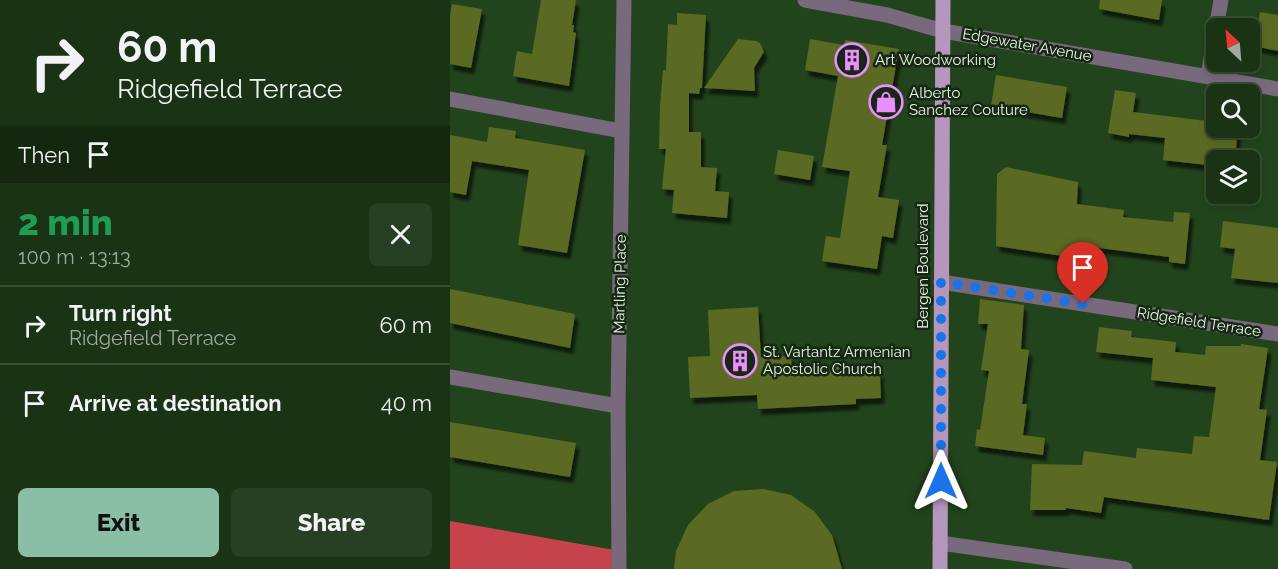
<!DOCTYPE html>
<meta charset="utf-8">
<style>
:root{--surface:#1a3315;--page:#273f22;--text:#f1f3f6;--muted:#9faaa0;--line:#384e34;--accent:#8abfa5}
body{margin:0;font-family:Raleway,sans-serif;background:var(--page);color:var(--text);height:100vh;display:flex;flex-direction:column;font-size:22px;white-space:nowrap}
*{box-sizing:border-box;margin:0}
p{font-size:20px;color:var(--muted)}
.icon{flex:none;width:33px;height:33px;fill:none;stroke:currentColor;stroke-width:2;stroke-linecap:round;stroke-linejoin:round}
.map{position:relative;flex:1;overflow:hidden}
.panel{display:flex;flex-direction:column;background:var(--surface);width:450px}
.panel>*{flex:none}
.hud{background:#1a3315;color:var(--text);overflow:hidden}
.needle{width:39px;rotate:334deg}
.tools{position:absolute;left:756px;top:18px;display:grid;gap:12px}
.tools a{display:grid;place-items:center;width:54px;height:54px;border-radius:9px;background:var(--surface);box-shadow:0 3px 9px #0003,0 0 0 2px var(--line);font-size:30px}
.pin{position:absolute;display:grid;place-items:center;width:51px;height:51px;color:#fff;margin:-62px -26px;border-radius:50% 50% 50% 0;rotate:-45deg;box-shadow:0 0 6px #0007}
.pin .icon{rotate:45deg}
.me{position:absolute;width:66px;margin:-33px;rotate:0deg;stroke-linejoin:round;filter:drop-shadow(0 0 4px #0008)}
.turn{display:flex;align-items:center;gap:21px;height:126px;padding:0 18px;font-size:27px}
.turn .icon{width:78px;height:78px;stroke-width:2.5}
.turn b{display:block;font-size:42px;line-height:51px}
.then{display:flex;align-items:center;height:57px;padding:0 18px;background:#0003;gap:12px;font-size:22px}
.round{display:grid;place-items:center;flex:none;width:63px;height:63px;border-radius:9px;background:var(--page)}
.summary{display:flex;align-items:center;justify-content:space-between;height:102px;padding:0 18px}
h1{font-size:36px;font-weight:800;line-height:45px;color:#1e9e55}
.primary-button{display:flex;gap:12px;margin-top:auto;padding:12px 18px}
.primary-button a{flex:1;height:69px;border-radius:9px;background:var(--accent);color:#111;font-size:24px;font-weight:800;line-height:69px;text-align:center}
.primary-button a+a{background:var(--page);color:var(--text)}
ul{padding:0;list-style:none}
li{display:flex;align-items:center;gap:18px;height:78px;padding:0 18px;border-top:2px solid var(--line)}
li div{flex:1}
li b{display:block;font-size:22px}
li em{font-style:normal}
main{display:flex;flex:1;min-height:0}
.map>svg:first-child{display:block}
</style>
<main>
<section class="panel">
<div class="hud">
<div class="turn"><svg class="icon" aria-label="right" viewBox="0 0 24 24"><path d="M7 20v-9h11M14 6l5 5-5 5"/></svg><div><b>60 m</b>Ridgefield Terrace</div></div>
<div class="then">Then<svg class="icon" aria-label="arrive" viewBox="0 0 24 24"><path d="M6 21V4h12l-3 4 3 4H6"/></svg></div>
</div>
<div class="summary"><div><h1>2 min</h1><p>100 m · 13:13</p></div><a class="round"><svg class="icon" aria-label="close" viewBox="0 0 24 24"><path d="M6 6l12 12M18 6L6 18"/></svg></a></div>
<ul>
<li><svg class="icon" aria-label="right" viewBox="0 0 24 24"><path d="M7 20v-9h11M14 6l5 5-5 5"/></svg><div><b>Turn right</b><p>Ridgefield Terrace</p></div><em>60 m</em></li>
<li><svg class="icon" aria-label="arrive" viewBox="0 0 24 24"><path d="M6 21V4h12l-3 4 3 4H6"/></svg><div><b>Arrive at destination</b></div><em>40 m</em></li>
</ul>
<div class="primary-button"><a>Exit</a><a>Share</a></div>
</section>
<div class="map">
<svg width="828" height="569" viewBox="0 0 828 569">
<defs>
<filter id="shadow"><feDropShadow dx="3.5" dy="6" stdDeviation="1.5" flood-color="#0009"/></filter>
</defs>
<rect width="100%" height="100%" fill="#22441c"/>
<path fill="#c6434b" d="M 0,521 L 170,551 L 170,569 L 0,569 Z"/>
<path fill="#5a6a20" filter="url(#shadow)" d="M 91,0 L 126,0 L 122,25 L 124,25 L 123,32 L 126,33 L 119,86 L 63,76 L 67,51 L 82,54 Z
M 650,0 L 712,0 L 709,20 L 649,9 Z
M 2,4 L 32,9 L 21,68 L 0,64 L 0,15 Z
M 810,12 L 828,15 L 828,51 L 804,46 Z
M 227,13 L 256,15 L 252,88 L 250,88 L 249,94 L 239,93 L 239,132 L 251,132 L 251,167 L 267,168 L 265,191 L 279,192 L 277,218 L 222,213 L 224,190 L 212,189 L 216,149 L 209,149 L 210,106 L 213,70 L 216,70 L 218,24 L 227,25 Z
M 288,39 L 306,41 L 310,43 L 314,52 L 304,68 L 305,91 L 254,88 Z
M 360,39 L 394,45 L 395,40 L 449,49 L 432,145 L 437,145 L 428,197 L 449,200 L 443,238 L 432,236 L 427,269 L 372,261 L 376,236 L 390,238 L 400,171 L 372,167 L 388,76 L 355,70 Z
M 546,75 L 617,87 L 612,118 L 541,106 Z
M 665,90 L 686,93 L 683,112 L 766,122 L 766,128 L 788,128 L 785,160 L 766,160 L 766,166 L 713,160 L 715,138 L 679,134 L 679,137 L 658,133 Z
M 39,127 L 66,131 L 65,138 L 135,150 L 117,253 L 68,245 L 79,170 L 22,161 L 16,195 L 0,192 L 0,135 L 37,142 Z
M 328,150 L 364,156 L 360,180 L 324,174 Z
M 556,167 L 628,182 L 627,204 L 674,210 L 673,217 L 723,222 L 724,212 L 740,213 L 735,264 L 719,262 L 719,257 L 626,245 L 626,258 L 546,246 L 547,174 Z
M 773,221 L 828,228 L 828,283 L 781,278 L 785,249 L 770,247 Z
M 0,289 L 125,314 L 120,348 L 0,323 Z
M 530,299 L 574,305 L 571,349 L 579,350 L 572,404 L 577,404 L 573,435 L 595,438 L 593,455 L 525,446 L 527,429 L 530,430 L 539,371 L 531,370 L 538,324 L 528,324 Z
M 308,307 L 311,357 L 341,356 L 342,368 L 406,365 L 406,374 L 430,372 L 431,398 L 406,399 L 406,404 L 308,409 L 307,395 L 240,398 L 238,357 L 260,356 L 258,310 Z
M 649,327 L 682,331 L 681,337 L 726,342 L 725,352 L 755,355 L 756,346 L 791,346 L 791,344 L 818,348 L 809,409 L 817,410 L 810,460 L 827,462 L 819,520 L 654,497 L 651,513 L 616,508 L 616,510 L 580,510 L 582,464 L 632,465 L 634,451 L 686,458 L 687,448 L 742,454 L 744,436 L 759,437 L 766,387 L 701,380 L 703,358 L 646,352 Z
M 0,422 L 126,443 L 120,477 L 0,457 Z
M 313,489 L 341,495 L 365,512 L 382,535 L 392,569 L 224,569 L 226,551 L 238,525 L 258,504 L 284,491 Z"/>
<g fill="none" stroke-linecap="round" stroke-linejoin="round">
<path stroke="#79697c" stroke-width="15" d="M 758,76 L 771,0
M 0,99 L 171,131
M 491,282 L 828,334
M 0,377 L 168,406
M 490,543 L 675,569
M 169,569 L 168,406 L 174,0"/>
<path stroke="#79697c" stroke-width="15" d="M 355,0 L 437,15 L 493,31 L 828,89"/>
<path stroke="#b596bc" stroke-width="15" d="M 490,569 L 493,0"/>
</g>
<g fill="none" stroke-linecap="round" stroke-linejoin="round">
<path stroke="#1a73e8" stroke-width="10" stroke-dasharray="0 18" d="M 491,481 L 491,282 L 633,304"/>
</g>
<defs>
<symbol id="building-ring" viewBox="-11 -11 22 22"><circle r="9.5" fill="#172615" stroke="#ea8dfd" stroke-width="1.5"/><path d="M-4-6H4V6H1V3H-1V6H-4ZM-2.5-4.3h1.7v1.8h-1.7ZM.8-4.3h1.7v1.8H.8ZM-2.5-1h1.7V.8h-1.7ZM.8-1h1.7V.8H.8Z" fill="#ea8dfd"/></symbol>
<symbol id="shop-ring" viewBox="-11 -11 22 22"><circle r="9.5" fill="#172615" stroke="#ea8dfd" stroke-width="1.5"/><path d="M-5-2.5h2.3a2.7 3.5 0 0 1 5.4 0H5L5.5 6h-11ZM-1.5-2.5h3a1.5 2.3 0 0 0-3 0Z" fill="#ea8dfd"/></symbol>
</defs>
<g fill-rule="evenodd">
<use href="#building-ring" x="383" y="41" width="38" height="38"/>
<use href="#shop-ring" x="417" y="83" width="38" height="38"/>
<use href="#building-ring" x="271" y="342" width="38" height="38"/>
</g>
<g text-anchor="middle" stroke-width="5" stroke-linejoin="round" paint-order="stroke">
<g font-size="15" fill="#e3f7df" stroke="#172615">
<text transform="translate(577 45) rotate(10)" y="5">Edgewater Avenue</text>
<text transform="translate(473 266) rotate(-90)" y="5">Bergen Boulevard</text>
<text transform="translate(170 284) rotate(-89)" y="5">Martling Place</text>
<text transform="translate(749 322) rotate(9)" y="5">Ridgefield Terrace</text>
</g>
<g font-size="15" fill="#e3f7df" stroke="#172615" text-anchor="start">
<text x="425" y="65">Art Woodworking</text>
<text x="459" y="98">Alberto<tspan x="459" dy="17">Sanchez Couture</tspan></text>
<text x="313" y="357">St. Vartantz Armenian<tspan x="313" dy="17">Apostolic Church</tspan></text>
</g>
</g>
</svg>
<div class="tools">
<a><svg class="needle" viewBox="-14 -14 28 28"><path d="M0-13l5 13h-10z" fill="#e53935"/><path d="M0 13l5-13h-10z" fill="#9faaa0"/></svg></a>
<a><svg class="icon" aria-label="search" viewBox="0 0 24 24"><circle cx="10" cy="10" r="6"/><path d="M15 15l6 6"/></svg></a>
<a><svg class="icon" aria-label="layers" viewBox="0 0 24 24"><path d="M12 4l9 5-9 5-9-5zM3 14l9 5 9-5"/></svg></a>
</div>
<div class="pin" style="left:633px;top:304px;background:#d93025"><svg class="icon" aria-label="arrive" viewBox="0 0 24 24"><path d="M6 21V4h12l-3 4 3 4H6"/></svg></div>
<svg class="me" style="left:491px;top:481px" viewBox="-20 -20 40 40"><path d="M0-17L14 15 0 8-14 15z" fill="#1a73e8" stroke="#fff" stroke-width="4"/></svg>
</div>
</main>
